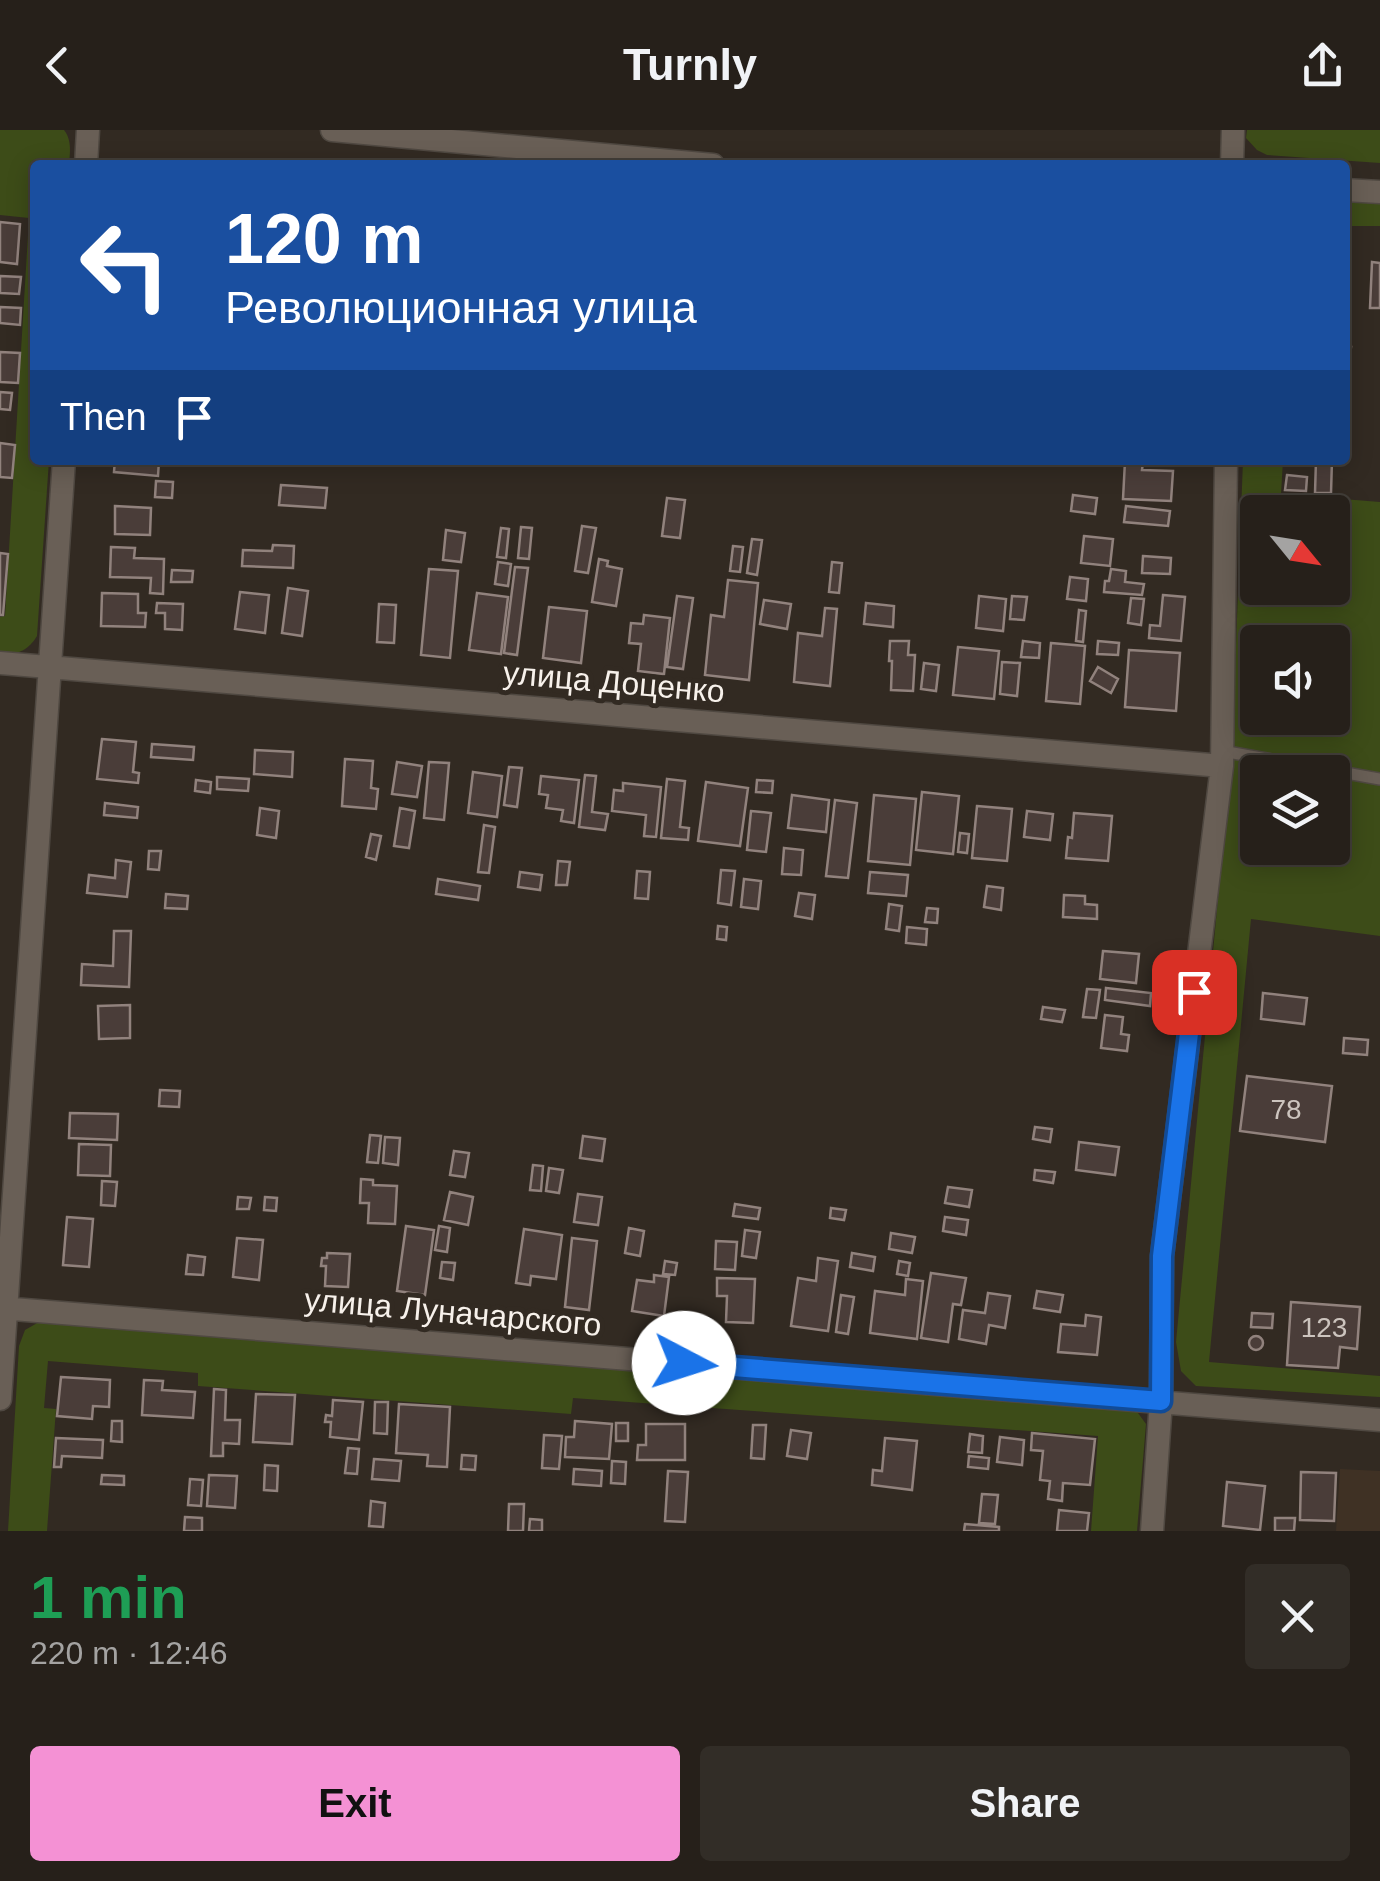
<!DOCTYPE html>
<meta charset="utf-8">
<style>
:root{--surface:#26201a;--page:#322d27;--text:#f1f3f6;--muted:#a4a3a2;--line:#423e39;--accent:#f491d4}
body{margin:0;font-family:Helvetica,sans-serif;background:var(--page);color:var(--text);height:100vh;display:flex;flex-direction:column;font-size:38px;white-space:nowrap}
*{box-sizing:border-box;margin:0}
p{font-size:32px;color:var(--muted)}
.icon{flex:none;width:55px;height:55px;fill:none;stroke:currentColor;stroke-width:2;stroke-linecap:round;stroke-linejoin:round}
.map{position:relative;height:1401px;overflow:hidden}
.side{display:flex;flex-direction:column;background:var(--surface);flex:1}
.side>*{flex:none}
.hud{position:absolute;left:30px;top:30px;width:1320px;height:305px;border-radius:10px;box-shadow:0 5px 25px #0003,0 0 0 2px var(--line);background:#1a4fa0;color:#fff;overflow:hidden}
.needle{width:65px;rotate:120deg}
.buttons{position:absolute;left:1240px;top:365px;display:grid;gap:20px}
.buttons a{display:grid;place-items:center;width:110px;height:110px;border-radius:10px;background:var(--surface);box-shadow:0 5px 25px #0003,0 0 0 2px var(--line);font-size:50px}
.pin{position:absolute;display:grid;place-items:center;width:85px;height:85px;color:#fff;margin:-42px;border-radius:20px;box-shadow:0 5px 15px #0006}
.me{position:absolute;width:110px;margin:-55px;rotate:95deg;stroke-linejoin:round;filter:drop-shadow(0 0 8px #0008)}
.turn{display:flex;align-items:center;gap:35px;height:210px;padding:0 30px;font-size:45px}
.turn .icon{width:130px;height:130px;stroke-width:2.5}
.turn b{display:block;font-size:70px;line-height:85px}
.then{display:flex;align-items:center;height:95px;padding:0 30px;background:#0003;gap:20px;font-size:38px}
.round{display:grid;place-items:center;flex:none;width:105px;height:105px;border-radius:10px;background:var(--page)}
.head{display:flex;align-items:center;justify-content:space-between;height:170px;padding:0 30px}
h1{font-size:60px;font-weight:800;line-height:75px;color:#1e9e55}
.action{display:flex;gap:20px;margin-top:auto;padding:20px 30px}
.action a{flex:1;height:115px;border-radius:10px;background:var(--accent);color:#111;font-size:40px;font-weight:800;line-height:115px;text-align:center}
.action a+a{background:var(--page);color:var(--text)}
header{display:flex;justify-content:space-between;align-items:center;height:130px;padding:0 30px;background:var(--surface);font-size:45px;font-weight:800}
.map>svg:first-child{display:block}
</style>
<header><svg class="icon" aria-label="back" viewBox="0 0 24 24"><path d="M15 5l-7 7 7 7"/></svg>Turnly<svg class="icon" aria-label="share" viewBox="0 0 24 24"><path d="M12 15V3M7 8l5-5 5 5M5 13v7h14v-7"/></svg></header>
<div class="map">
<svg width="1380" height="1401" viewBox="0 0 1380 1401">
<rect width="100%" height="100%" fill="#322a22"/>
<path fill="#3f3124" d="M 1340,1339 L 1380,1341 L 1380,1401 L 1336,1401 Z"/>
<path fill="#3d4c18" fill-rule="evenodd" d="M 0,0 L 64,0 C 72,10 70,22 69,35 L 35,35 L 35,330 L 49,330 L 37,506 C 28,521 17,525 0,524 L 0,487 L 5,486 L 29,88 L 0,85 Z
M 1247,0 L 1380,0 L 1380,33 L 1267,25 L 1257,20 L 1246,8 Z
M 1345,58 L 1380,60 L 1380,96 L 1345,96 Z
M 1243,330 L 1283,330 L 1281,364 L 1380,372 L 1380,806 L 1251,789 L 1209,1232 L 1380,1246 L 1380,1267 L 1196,1256 L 1181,1241 L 1176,1212 L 1232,621 ZM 1258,382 L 1332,382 L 1332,458 L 1258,458 ZM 1258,512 L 1332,512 L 1332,588 L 1258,588 ZM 1258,642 L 1332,642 L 1332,718 L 1258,718 Z
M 39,1192 L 1131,1279 L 1138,1283 L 1146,1294 L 1137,1401 L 1091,1401 L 1098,1306 L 573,1268 L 571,1284 L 198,1256 L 198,1243 L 48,1231 L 44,1278 L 56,1279 L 47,1401 L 8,1401 L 19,1216 L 25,1200 Z"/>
<path fill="#4a3d39" stroke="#91827d" stroke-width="2.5" d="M 0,92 L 20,94 L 17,134 L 0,132 Z
M 1372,132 L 1380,133 L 1380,178 L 1370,178 Z
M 0,146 L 21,147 L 19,164 L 0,163 Z
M 0,177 L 21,178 L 20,195 L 0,193 Z
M 1345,217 L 1351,217 L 1348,242 L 1345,242 Z
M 0,222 L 20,223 L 18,253 L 0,252 Z
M 0,262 L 12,263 L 10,280 L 0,279 Z
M 0,313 L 15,315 L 12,348 L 0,347 Z
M 115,330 L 159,330 L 158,346 L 114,342 Z
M 1316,330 L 1332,330 L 1331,363 L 1315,363 Z
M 1125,331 L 1143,332 L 1142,340 L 1173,341 L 1171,371 L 1123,369 Z
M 1287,345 L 1307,347 L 1306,361 L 1285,360 Z
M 156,351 L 173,352 L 172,368 L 155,367 Z
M 281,355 L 327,358 L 325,378 L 279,375 Z
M 1073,365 L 1097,368 L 1095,384 L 1071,381 Z
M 667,368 L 685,370 L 680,408 L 662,406 Z
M 115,376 L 151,378 L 150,405 L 115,404 Z
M 1126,376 L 1170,381 L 1168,396 L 1124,392 Z
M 582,396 L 596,398 L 588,443 L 575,441 Z
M 521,397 L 532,398 L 529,429 L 518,428 Z
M 501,398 L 509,399 L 506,428 L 497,427 Z
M 446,400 L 465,403 L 461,432 L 443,430 Z
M 1084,406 L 1113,409 L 1110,436 L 1081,433 Z
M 752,409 L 762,410 L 757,445 L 747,443 Z
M 273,415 L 294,416 L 293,438 L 242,436 L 243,420 L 272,421 Z
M 733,416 L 743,417 L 740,442 L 730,441 Z
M 111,417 L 135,418 L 134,428 L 164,429 L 163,464 L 150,463 L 151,448 L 110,447 Z
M 0,423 L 8,424 L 3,485 L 0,485 Z
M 1143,426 L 1171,428 L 1170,444 L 1142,443 Z
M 599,429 L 608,431 L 607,436 L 622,439 L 616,476 L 592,472 Z
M 498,432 L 511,434 L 508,456 L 495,454 Z
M 832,432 L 842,433 L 839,463 L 829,462 Z
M 515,437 L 528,438 L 517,525 L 504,523 Z
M 429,439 L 458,441 L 450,528 L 421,525 Z
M 1111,439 L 1126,441 L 1125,452 L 1144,454 L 1142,465 L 1104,462 L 1105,451 L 1109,451 Z
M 172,440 L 193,441 L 192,452 L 171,452 Z
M 1070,447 L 1088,449 L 1086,471 L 1067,469 Z
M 728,450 L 758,453 L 749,550 L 705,545 L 711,485 L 724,487 Z
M 288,458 L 308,461 L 302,506 L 282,503 Z
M 240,462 L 269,465 L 265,503 L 235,499 Z
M 102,463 L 138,464 L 138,483 L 146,483 L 145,497 L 101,496 Z
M 477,463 L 508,467 L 501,524 L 469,520 Z
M 1163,465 L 1185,467 L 1181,511 L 1149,508 L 1150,495 L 1160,496 Z
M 677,466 L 693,468 L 683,539 L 667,537 Z
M 979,466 L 1006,469 L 1003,501 L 976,498 Z
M 1012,466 L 1027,467 L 1024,490 L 1010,489 Z
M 1131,468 L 1144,469 L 1141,495 L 1128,493 Z
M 764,470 L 791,474 L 787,499 L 760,494 Z
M 157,473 L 183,474 L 182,500 L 165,499 L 165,483 L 156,483 Z
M 866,473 L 894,476 L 893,497 L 864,494 Z
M 379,474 L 396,475 L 394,513 L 377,512 Z
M 549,477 L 587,481 L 581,533 L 543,528 Z
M 825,478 L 837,479 L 830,556 L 794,552 L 798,503 L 822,506 Z
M 1079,480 L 1086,481 L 1083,512 L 1076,511 Z
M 644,485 L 670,488 L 664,544 L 638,541 L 641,514 L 629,513 L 631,493 L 643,494 Z
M 890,511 L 909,511 L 908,525 L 915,525 L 913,561 L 891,560 L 892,531 L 889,531 Z
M 1023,511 L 1040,513 L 1039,528 L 1021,527 Z
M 1098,511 L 1119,513 L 1118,525 L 1097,524 Z
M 1051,513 L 1085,516 L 1080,574 L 1046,571 Z
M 958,517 L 999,521 L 994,569 L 953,565 Z
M 1129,520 L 1180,523 L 1176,581 L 1125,577 Z
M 1002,532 L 1020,533 L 1017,566 L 1000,564 Z
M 924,533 L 939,535 L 936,561 L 921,559 Z
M 1098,537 L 1118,549 L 1111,563 L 1090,551 Z
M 102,609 L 136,612 L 133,642 L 139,643 L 138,653 L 97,649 Z
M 152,614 L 194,617 L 193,630 L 151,627 Z
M 255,620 L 293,622 L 292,647 L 254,644 Z
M 345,629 L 373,631 L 371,658 L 378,659 L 376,679 L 342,676 Z
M 397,632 L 422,636 L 417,667 L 392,664 Z
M 429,632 L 449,633 L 444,690 L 424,688 Z
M 509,637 L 522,638 L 517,677 L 504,675 Z
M 473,642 L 502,646 L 497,687 L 468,683 Z
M 585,645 L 596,646 L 592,682 L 608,684 L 605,700 L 579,697 Z
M 541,646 L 579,650 L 574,693 L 561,691 L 563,680 L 546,678 L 548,665 L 539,664 Z
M 217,647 L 249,649 L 248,661 L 217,659 Z
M 667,649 L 685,651 L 680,697 L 689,698 L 688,710 L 661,708 Z
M 196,650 L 211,652 L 210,663 L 195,661 Z
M 757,650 L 773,651 L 772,663 L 756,662 Z
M 706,652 L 748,658 L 740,716 L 698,711 Z
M 623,653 L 661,657 L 656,707 L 644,706 L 646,685 L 612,681 L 614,660 L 623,661 Z
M 922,662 L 959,666 L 953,724 L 916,720 Z
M 792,665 L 829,670 L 826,702 L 788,698 Z
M 874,665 L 916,669 L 910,735 L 868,731 Z
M 835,670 L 857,673 L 848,748 L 826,746 Z
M 105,673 L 138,677 L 137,688 L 104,685 Z
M 977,676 L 1012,679 L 1007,731 L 972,728 Z
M 260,678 L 279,681 L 276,708 L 257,705 Z
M 400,678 L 415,681 L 409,718 L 394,716 Z
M 751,681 L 771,683 L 766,722 L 747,720 Z
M 1027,681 L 1053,684 L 1050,710 L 1024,707 Z
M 1074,683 L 1112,686 L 1108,731 L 1066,728 L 1068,707 L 1072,708 Z
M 484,695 L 495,697 L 489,743 L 478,742 Z
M 960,703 L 969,704 L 967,723 L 958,722 Z
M 371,704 L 381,706 L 376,730 L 366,727 Z
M 784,718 L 803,720 L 801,745 L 782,744 Z
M 149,721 L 161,721 L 159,740 L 148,739 Z
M 116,730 L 131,732 L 127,767 L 87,763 L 89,745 L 115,748 Z
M 558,731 L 570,732 L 567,755 L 556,755 Z
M 721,740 L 735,741 L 731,775 L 718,773 Z
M 637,741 L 650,742 L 648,769 L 635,768 Z
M 520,742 L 542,745 L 540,760 L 518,757 Z
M 870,742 L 908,745 L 906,766 L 868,763 Z
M 438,749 L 480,756 L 478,770 L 436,764 Z
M 744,749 L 761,751 L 758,779 L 741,777 Z
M 987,756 L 1003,758 L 1001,780 L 984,777 Z
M 799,763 L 815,765 L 812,789 L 795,786 Z
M 166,764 L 188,766 L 187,779 L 165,778 Z
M 1064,765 L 1085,766 L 1085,774 L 1097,775 L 1097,789 L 1063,787 Z
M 889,774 L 902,776 L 899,801 L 886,799 Z
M 927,778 L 938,779 L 937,793 L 925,792 Z
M 718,796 L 727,797 L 726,810 L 717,809 Z
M 907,797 L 927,799 L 926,815 L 906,813 Z
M 114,801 L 131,801 L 129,857 L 81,855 L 82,834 L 113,836 Z
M 1103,821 L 1139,824 L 1136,853 L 1100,849 Z
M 1106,858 L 1151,863 L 1150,876 L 1105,870 Z
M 1087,859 L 1100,860 L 1096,888 L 1083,887 Z
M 1263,863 L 1307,868 L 1304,894 L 1261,889 Z
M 130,875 L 130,908 L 99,909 L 98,876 Z
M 1043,877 L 1065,880 L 1062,892 L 1041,889 Z
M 1105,885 L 1123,887 L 1121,904 L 1129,905 L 1127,921 L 1101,918 Z
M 1344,908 L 1368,910 L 1367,925 L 1343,923 Z
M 1247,946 L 1332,956 L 1325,1012 L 1240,1001 Z
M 160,960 L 180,961 L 179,977 L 159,976 Z
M 70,983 L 118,984 L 117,1010 L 69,1008 Z
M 1035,997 L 1052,999 L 1050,1012 L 1033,1009 Z
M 370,1005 L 381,1006 L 378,1033 L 367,1032 Z
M 583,1006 L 605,1009 L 602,1031 L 580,1028 Z
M 385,1007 L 400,1008 L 398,1035 L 383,1033 Z
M 1079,1012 L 1119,1017 L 1115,1045 L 1076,1040 Z
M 79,1014 L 111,1015 L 110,1046 L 78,1045 Z
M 454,1021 L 469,1023 L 465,1047 L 450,1045 Z
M 533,1035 L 543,1036 L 541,1061 L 530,1060 Z
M 549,1038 L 563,1040 L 559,1063 L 546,1061 Z
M 1035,1040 L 1055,1042 L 1053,1053 L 1034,1050 Z
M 361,1049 L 373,1050 L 373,1055 L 397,1056 L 395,1094 L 368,1093 L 369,1073 L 360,1073 Z
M 102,1051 L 117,1052 L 115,1076 L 101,1075 Z
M 948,1057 L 972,1060 L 969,1077 L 945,1073 Z
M 450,1062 L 473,1067 L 468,1095 L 444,1090 Z
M 578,1064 L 602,1067 L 598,1095 L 574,1092 Z
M 238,1067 L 251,1068 L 249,1079 L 237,1079 Z
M 265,1067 L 277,1068 L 276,1081 L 264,1080 Z
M 735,1074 L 760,1078 L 758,1089 L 733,1086 Z
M 831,1078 L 846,1080 L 844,1090 L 830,1088 Z
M 67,1087 L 93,1089 L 89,1137 L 63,1135 Z
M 945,1087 L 968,1090 L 966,1105 L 943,1101 Z
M 406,1096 L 434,1100 L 425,1165 L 397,1161 Z
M 439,1096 L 450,1098 L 447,1122 L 435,1120 Z
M 629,1098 L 644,1101 L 640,1126 L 625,1123 Z
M 524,1099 L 562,1105 L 556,1149 L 531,1146 L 530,1155 L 516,1153 Z
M 745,1100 L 760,1102 L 756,1128 L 742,1126 Z
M 891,1103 L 915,1107 L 912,1123 L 889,1119 Z
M 237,1108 L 263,1110 L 259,1150 L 233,1147 Z
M 572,1108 L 597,1111 L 589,1180 L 565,1177 Z
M 716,1111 L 737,1112 L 735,1140 L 715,1139 Z
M 327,1123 L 350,1124 L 348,1157 L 325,1156 L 326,1136 L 321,1136 L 322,1128 L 327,1128 Z
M 852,1123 L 875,1127 L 873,1141 L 850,1137 Z
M 188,1125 L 205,1127 L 203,1145 L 186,1144 Z
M 818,1128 L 838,1131 L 828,1201 L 791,1196 L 798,1148 L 816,1151 Z
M 665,1131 L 677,1133 L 675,1145 L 663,1144 Z
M 899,1131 L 910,1133 L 908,1146 L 897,1144 Z
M 442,1132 L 455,1133 L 453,1150 L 440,1148 Z
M 931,1143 L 966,1148 L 961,1175 L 953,1174 L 948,1212 L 921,1208 Z
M 654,1145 L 669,1147 L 664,1186 L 632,1181 L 637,1150 L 654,1152 Z
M 717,1148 L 755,1149 L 753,1193 L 726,1192 L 727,1166 L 717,1166 Z
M 906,1149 L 923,1151 L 917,1209 L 870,1203 L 875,1161 L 905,1165 Z
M 1037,1161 L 1063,1165 L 1060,1182 L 1034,1178 Z
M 988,1163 L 1010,1166 L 1005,1198 L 989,1195 L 986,1214 L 959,1209 L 963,1180 L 985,1183 Z
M 841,1165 L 854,1167 L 848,1204 L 836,1202 Z
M 1291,1172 L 1360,1177 L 1357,1219 L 1340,1217 L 1338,1238 L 1287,1235 Z
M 1252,1183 L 1273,1184 L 1272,1198 L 1251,1197 Z
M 1086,1185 L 1101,1187 L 1097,1225 L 1058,1222 L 1061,1194 L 1085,1196 Z
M1249 1213a7 7 0 1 1 14 0a7 7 0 1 1-14 0Z
M 61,1247 L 110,1250 L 109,1277 L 93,1276 L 92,1289 L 57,1286 Z
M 144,1250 L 163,1251 L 162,1260 L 195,1262 L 193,1288 L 142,1285 Z
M 214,1259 L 226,1260 L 225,1290 L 240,1290 L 239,1314 L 223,1313 L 223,1326 L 211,1326 Z
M 256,1264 L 295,1265 L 292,1314 L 253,1312 Z
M 333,1270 L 363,1272 L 359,1310 L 330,1307 L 331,1292 L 325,1292 L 326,1285 L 332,1286 Z
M 375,1272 L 388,1272 L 387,1304 L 374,1303 Z
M 399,1274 L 450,1277 L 447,1337 L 427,1336 L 428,1325 L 396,1323 Z
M 112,1291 L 122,1291 L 122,1312 L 111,1311 Z
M 575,1291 L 612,1294 L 609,1329 L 565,1327 L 566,1307 L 574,1307 Z
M 616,1293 L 628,1293 L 628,1311 L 616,1311 Z
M 646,1294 L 685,1294 L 685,1330 L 637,1330 L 638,1315 L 646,1315 Z
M 753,1295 L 766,1295 L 764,1329 L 751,1328 Z
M 791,1300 L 811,1303 L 807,1329 L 787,1326 Z
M 1032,1303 L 1095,1309 L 1090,1355 L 1063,1353 L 1062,1371 L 1048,1369 L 1050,1351 L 1040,1350 L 1043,1321 L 1031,1320 Z
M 970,1304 L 983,1306 L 982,1323 L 968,1322 Z
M 544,1305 L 562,1306 L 559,1339 L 542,1338 Z
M 1000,1307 L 1024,1310 L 1022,1335 L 997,1332 Z
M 56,1308 L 103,1310 L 102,1328 L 62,1326 L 61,1337 L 54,1337 Z
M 885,1308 L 917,1311 L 912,1360 L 872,1355 L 873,1340 L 882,1341 Z
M 348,1318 L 359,1319 L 357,1344 L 345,1343 Z
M 462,1325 L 476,1326 L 475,1340 L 461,1339 Z
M 969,1326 L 989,1328 L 988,1339 L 968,1337 Z
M 374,1329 L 401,1331 L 399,1351 L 372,1349 Z
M 612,1331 L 626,1332 L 625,1354 L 611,1353 Z
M 265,1335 L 278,1336 L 277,1361 L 264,1360 Z
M 574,1339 L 602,1341 L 601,1356 L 573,1354 Z
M 668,1341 L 688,1342 L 685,1392 L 665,1391 Z
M 1301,1342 L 1336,1343 L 1334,1391 L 1300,1390 Z
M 102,1345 L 124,1346 L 124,1355 L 101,1354 Z
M 209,1345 L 237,1346 L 235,1378 L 207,1376 Z
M 190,1349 L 203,1350 L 201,1376 L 188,1375 Z
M 1227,1352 L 1265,1356 L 1260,1400 L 1223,1396 Z
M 982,1364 L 998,1365 L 995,1394 L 979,1393 Z
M 371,1371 L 385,1373 L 383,1397 L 369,1396 Z
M 509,1374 L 524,1374 L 523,1401 L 508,1401 Z
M 1059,1380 L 1089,1383 L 1087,1401 L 1057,1401 Z
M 185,1387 L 202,1388 L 202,1401 L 184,1401 Z
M 1275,1388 L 1295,1388 L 1294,1401 L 1275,1401 Z
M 530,1389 L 542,1390 L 542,1401 L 529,1401 Z
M 965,1394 L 999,1397 L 999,1401 L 964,1401 Z"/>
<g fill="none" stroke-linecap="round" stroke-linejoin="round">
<defs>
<path id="lane" d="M 1222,621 L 1380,649"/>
<path id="street" d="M 332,0 L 713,35
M 86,35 L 88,0
M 1232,35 L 1233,0
M 1345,60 L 1380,62
M 0,533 L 1222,636
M 0,1178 L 1380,1290
M 0,1269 L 64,330
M 1152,1401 L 1161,1271 L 1162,1126 L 1222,636 L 1226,330"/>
</defs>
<use href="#lane" stroke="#4f4841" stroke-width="14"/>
<use href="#street" stroke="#4f4841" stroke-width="25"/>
<use href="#lane" stroke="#695f56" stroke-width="11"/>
<use href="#street" stroke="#695f56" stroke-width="22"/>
</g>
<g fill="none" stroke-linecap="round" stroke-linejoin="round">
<defs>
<path id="route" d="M 684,1233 L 1161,1271 L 1162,1126 L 1194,862"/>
</defs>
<use href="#route" stroke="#114b97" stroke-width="25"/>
<use href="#route" stroke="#1a73e8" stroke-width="18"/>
</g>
<g text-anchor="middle" stroke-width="10" stroke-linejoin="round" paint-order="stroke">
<g font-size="28" fill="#ccc4be">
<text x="1286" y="989">78</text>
<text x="1324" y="1207">123</text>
</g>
<g font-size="32" fill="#f7f1eb" stroke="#322a22">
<text transform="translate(614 552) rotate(5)" y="11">улица Доценко</text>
<text transform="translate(453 1182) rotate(5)" y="11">улица Луначарского</text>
</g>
</g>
</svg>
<div class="buttons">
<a><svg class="needle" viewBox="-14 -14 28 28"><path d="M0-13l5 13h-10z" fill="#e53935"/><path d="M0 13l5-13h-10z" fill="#a4a3a2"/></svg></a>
<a><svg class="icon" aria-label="sound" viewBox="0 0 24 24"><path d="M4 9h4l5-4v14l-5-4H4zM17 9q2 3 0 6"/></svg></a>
<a><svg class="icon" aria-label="layers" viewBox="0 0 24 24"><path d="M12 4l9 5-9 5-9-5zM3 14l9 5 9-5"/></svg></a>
</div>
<div class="pin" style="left:1194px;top:862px;background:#d93025"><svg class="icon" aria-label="arrive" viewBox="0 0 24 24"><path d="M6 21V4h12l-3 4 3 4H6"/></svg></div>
<svg class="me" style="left:684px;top:1233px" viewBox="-20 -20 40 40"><circle r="19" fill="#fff"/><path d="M0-13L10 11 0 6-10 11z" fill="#1a73e8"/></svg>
<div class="hud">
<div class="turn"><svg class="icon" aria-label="left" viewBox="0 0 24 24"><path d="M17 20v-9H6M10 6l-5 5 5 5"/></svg><div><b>120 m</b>Революционная улица</div></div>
<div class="then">Then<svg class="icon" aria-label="arrive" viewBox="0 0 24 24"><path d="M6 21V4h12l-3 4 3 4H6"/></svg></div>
</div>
</div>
<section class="side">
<div class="head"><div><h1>1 min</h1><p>220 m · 12:46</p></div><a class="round"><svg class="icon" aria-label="close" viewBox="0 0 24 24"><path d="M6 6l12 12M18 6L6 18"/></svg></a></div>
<div class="action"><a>Exit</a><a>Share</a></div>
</section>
